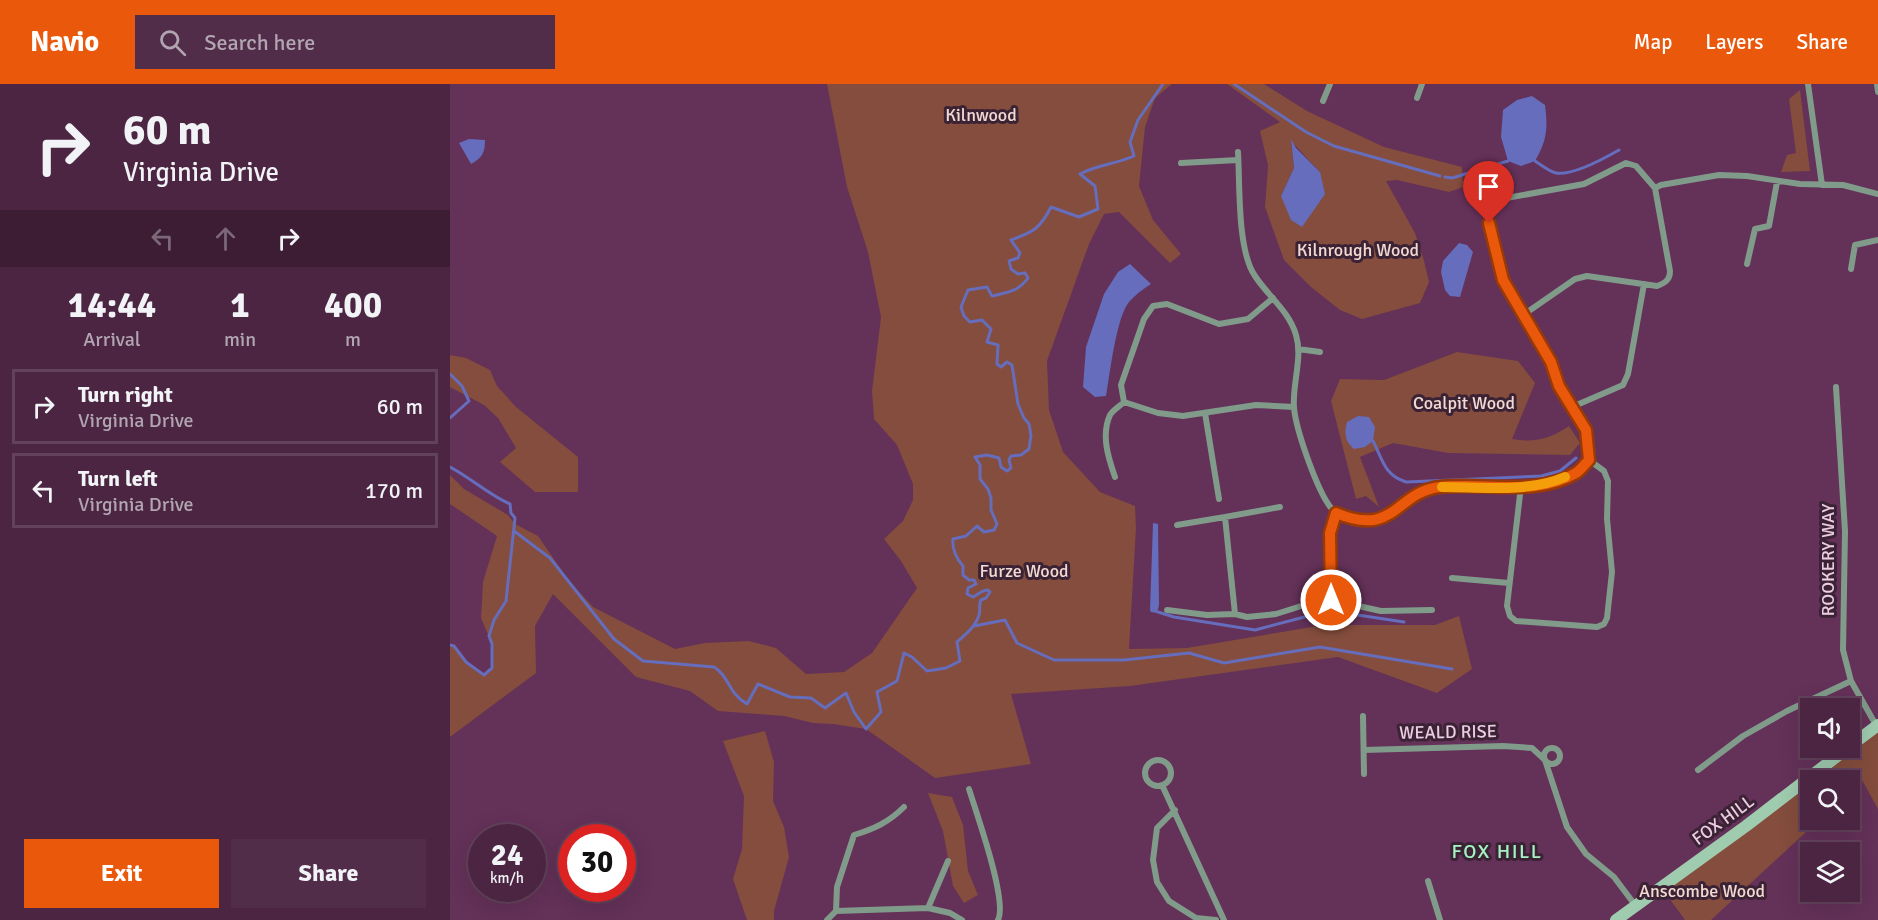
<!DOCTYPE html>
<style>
:root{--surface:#4b2542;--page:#522d49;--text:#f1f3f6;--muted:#b2a5b2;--line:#62425b;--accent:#ea580c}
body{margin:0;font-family:Signika,sans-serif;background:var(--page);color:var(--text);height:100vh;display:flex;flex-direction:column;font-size:22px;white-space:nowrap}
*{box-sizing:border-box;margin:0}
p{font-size:20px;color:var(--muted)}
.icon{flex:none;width:33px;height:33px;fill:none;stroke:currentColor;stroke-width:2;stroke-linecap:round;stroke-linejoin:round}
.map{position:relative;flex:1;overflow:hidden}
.drawer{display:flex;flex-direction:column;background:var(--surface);width:450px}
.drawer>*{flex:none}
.hud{background:#4b2542;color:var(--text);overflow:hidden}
.fabs{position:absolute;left:1350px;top:614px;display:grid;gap:12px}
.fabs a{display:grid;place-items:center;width:60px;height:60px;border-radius:0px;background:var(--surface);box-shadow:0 6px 24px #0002,0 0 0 2px var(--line);font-size:30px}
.speed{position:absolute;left:18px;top:740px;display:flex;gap:12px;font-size:30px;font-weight:700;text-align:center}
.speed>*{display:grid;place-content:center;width:78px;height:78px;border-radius:50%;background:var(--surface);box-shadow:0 6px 24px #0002,0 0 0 2px var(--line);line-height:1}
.speed small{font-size:15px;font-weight:400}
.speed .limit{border:9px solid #d22;background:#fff;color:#111}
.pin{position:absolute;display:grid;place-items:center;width:51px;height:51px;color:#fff;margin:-62px -26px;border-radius:50% 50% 50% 0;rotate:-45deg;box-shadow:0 0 6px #0007}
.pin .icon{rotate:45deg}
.me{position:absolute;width:66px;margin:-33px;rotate:0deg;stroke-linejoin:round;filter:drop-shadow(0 0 4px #0008)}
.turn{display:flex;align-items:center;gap:21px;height:126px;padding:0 24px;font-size:27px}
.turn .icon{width:78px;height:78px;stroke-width:2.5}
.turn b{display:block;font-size:42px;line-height:51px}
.lanes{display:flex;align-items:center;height:57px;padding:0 24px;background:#0003;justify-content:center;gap:30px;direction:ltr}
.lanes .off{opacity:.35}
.eta{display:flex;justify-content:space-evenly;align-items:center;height:102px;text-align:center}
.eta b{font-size:36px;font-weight:700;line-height:42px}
.primary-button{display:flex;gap:12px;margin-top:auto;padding:12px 24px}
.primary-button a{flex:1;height:69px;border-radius:0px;background:var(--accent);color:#fff;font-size:24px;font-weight:700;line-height:69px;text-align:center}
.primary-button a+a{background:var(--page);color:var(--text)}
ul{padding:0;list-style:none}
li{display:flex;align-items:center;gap:18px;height:75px;margin:0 12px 9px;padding:0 12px;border:3px solid var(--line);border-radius:0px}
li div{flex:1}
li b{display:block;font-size:22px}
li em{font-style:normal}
header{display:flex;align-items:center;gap:36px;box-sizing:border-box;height:84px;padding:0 30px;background:var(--accent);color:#fff}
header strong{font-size:28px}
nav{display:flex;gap:33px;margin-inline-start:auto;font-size:21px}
.search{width:420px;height:54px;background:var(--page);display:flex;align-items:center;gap:15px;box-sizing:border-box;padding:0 21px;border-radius:0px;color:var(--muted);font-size:22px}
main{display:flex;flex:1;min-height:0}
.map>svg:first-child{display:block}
</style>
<header>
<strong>Navio</strong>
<div class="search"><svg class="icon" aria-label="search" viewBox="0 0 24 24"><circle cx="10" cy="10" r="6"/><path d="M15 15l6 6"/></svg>Search here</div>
<nav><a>Map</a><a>Layers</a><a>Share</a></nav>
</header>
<main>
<section class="drawer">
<div class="hud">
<div class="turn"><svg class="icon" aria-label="right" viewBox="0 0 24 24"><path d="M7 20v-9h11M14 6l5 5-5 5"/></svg><div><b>60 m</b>Virginia Drive</div></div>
<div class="lanes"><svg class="icon off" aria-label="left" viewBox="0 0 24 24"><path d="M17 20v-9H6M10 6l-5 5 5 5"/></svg><svg class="icon off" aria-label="ahead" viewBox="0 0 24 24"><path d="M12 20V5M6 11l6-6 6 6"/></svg><svg class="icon" aria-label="right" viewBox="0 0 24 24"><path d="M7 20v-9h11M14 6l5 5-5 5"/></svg></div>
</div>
<div class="eta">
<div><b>14:44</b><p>Arrival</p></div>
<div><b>1</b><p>min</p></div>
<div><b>400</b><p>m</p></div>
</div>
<ul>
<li><svg class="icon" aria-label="right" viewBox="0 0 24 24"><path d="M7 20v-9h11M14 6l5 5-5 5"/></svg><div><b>Turn right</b><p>Virginia Drive</p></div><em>60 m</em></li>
<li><svg class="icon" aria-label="left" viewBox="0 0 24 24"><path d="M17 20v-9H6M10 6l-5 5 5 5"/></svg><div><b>Turn left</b><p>Virginia Drive</p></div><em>170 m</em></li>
</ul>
<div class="primary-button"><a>Exit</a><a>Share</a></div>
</section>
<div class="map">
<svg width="1428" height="836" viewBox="0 0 1428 836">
<rect width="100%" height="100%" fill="#643158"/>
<path fill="#844d3d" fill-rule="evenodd" d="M 377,0 L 722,0 L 705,14 L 695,43 L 689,102 L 703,136 L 731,170 L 720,179 L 669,128 L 654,130 L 639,160 L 597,277 L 599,326 L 613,368 L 650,408 L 685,422 L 686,444 L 679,565 L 737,564 L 874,541 L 985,541 L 1009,532 L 1022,585 L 987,609 L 888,573 L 680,602 L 561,610 L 581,680 L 485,694 L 416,645 L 383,640 L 363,639 L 334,632 L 268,627 L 240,607 L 186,593 L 103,510 L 85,542 L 86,589 L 0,653 L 0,561 L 4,562 L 16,578 L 33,591 L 42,584 L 42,560 L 31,534 L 33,498 L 47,452 L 0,420 L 0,391 L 14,405 L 58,431 L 65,440 L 88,452 L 119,497 L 143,523 L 225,565 L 255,559 L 299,557 L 326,564 L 356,590 L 394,588 L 422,569 L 467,504 L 451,477 L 434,455 L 453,437 L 463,416 L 463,400 L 447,361 L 424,335 L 422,307 L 431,233 L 418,168 L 397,103 Z
M 777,0 L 814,0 L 857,27 L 934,63 L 1012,83 L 1013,103 L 999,108 L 947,96 L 936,97 L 965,149 L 974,177 L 979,198 L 970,219 L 912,235 L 890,226 L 861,203 L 834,176 L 815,123 L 818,81 L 810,47 L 830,38 ZM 841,57 L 870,88 L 831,112 L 844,84 Z
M 1350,6 L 1360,87 L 1331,88 L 1337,71 L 1346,69 L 1339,15 Z
M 1007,268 L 1068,277 L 1085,299 L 1062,355 C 1085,359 1099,355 1119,342 L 1130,359 L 1120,371 L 998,369 L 943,359 L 910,373 L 929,423 L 916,412 L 906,415 L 881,317 L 890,295 L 934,296 Z
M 0,271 L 16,274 L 40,286 L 47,302 L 66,323 L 128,373 L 128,408 L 85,408 L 50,378 L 66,364 L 48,334 L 34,321 L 0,303 Z
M 1428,641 L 1428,725 L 1412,696 L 1400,708 L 1400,696 L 1360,696 L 1360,735 L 1370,735 L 1261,836 L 1235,836 L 1211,803 Z
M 315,647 L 324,678 L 323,717 L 334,743 L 339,773 L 324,827 L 324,836 L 297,836 L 283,795 L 292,765 L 294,712 L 273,657 Z
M 478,709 L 502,713 L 513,741 L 518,787 L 528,811 L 514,819 L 503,802 L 493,747 Z"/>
<path fill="#656dbc" d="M 1082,12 L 1095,21 C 1098,44 1097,57 1085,77 L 1071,82 L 1058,77 L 1051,53 L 1053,26 L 1067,16 Z
M 19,55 L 35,56 C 35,69 32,74 21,80 L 9,59 Z
M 841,55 L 846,64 L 870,88 L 875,110 L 852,143 L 841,136 L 831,112 L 844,84 Z
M 1009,159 L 1017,161 L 1023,168 L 1010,213 L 1000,212 L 995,206 L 991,188 L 993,177 Z
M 680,180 L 701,200 C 693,205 685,211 679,218 C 666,234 660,290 656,312 L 645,313 L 633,303 L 636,263 L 654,210 L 668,188 Z
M 908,332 L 919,333 L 925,343 L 923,357 L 915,363 L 904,365 C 895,358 894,348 897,338 Z
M 703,439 L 708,440 L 709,521 L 707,529 L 701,528 L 700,526 Z"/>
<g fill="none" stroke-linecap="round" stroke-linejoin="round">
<path stroke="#656dbc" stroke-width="3" d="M 784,0 L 856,48 L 884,62 L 990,92
M 1085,77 C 1091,81 1100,88 1106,89 C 1123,92 1155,74 1169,66
M 995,93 L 1002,94 L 1058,77
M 0,290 L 12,302 L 19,317 L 0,334
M 923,357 C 933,376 934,391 956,398 L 1091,392 L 1110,387 L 1126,374
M 0,383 C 21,394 39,411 60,420 L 61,429 L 65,434 L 56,517 L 44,536 L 39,552 L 42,560 L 42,584 L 34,591 L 16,578 L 4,562 L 0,561
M 64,447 L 100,474 L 164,555 L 193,577 L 264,583 C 280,593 277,608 297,620 L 308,600 L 340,613 L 361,614 L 375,624 L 396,609 L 404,628 L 416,645 L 431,628 L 427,608 L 447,597 L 454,569 L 462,573 L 477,587 L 496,584 L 510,577 L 507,558 C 516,550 526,542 529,531 C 531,525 528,522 531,516 L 536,514 L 540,508 L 538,506 L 533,507 L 523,513 L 517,510 L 518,504 L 526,500 L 524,496 L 519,496 L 513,491 L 513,482 C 507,475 502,465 503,455 L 516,452 L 527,442 L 534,448 L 544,446 L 547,440 L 541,426 L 541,414 L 538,405 L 530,395 L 530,381 L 525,373 L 537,371 L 549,374 L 551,383 L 557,387 L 561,384 L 559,376 L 561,372 L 571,371 L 579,365 L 581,351 L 579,340 L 574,334 L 568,320 L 562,281 L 557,278 L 551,283 L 547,280 L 548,261 L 537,258 L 541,245 L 532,236 L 520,238 L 514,232 L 511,223 L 518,206 L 537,203 L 542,212 C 557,209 569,207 578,194 L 575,189 L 568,190 L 561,185 L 559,177 L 568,174 L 570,169 L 561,156 C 583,148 590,145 601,123 L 629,133 L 648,125 L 645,102 L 630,90 C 647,81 666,80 684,72 L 680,58 L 688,36 L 713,0
M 708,528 L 724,533 L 805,546 L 862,531 L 888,528 L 954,538
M 524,542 L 555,536 L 567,559 L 604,576 L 674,576 L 739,569 L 774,579 L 870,563 L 1002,585"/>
<path stroke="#809b8a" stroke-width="6" d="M 1358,0 L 1372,101
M 1427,0 L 1428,8
M 967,14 L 972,0
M 873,17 L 880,0
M 788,68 C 790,100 787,166 805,192 C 818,212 839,227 846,251 C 853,274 842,300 844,324 C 846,345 869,415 885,428 C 888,430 894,433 897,434 C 933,443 936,429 963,413 C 974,406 988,403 1001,403 C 1039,403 1094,409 1126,389 C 1131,385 1135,380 1139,376 L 1136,347 L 1109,302 L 1101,278 L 1053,197 L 1039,139 L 1041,125 L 1051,115 L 1134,100 L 1176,79 L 1186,82 L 1205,104
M 731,79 L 788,76
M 1205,104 L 1211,101 L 1269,91 L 1297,92 L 1350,100 L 1393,101 L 1428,110
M 1297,180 L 1305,145 L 1319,142 L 1327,98
M 1401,185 L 1405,161 L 1428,156
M 823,214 L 798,235 L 769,240 L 717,220 L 703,222 L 694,235 L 671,301 L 674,318 L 708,329 L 733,332 L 806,321 L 844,323
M 1073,231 L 1125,195 L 1137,192 L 1207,202 C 1215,199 1220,196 1220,187 L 1205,104
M 848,265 L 870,268
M 1386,303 L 1395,447 L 1393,566 L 1401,597 L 1426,641
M 1122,323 L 1173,301 L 1178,290 L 1194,200
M 755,329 L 769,415
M 665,393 C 658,373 651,351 660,331 C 663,326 670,322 674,318
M 1071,402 L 1057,522 L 1060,532 L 1066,537 L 1147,543 L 1154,540 L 1157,534 L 1162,488 L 1157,435 L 1158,397 L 1154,387 L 1139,376
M 775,433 L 830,423
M 727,441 L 775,433 L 785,530
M 1002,494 L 1059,499
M 881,516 L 880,449 L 886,429
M 717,526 L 757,531 L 785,530 L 797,533 L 826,530 L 867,517 L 881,516 L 931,527 L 982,526
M 913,632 L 914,690
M1094 672a8 8 0 1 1 16 0a8 8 0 1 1-16 0Z
M 914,666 L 1053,662 L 1082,664 L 1095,676 L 1117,743 L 1136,770 L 1164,793 L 1185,821
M695 689a13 13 0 1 1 26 0a13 13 0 1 1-26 0Z
M 1248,686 L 1293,652 L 1337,627 L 1401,597
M 712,701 L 774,836
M 519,705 C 526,728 558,817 548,836
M 725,726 L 707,744 L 703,776 L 707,798 L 719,817 L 746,834 L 766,836
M 978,797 L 990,836
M 478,824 L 498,777
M 386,827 L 478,824 L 500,829 L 512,836
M 377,836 L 386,827 L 387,803 L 404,751 C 424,745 439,738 454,723"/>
<path stroke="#9fcbaf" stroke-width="12" d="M 1400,662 L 1428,641
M 1166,836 L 1296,742 L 1399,663"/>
</g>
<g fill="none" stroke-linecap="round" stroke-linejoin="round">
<defs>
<path id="route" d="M 881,516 L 880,449 L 886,429 C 946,454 945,408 990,403 C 1034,398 1086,413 1126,389 C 1131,386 1135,380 1139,376 L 1136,346 L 1109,302 L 1101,278 L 1053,196 L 1039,139"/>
</defs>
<use href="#route" stroke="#983908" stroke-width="15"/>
<use href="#route" stroke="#ea580c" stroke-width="10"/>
<path stroke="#f59e0b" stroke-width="10" d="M 992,403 C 1031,403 1078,409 1115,393"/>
</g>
<g text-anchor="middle" stroke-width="6" stroke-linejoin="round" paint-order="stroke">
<g font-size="18" fill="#f2d9d1" stroke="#3b2335">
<text x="531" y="37">Kilnwood</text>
<text x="908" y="172">Kilnrough Wood</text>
<text x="1014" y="325">Coalpit Wood</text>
<text x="574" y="493">Furze Wood</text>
<text x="1252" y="813">Anscombe Wood</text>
</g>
<g font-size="18" fill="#eccde3" stroke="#3b2335">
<text transform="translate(1378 476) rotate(-90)" y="6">ROOKERY WAY</text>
<text transform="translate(998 648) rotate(-1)" y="6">WEALD RISE</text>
<text transform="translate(1273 736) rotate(-36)" y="6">FOX HILL</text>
</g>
<g font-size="20" letter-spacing="1.5" fill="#a5f2c3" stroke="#3b2335">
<text x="1047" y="774">FOX HILL</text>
</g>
</g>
</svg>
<div class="fabs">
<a><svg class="icon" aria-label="sound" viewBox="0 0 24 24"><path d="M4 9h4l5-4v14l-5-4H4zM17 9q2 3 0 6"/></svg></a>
<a><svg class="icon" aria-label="search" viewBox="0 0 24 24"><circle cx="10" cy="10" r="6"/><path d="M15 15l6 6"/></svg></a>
<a><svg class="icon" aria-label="layers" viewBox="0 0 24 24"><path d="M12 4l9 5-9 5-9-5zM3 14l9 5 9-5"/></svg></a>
</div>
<div class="speed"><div>24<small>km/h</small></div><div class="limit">30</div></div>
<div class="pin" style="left:1039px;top:139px;background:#d93025"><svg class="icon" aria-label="arrive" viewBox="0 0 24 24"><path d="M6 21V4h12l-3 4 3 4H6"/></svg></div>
<svg class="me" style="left:881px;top:516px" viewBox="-20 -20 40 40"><circle r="17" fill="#ea580c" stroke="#fff" stroke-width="3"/><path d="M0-11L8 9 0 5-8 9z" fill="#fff"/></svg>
</div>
</main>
